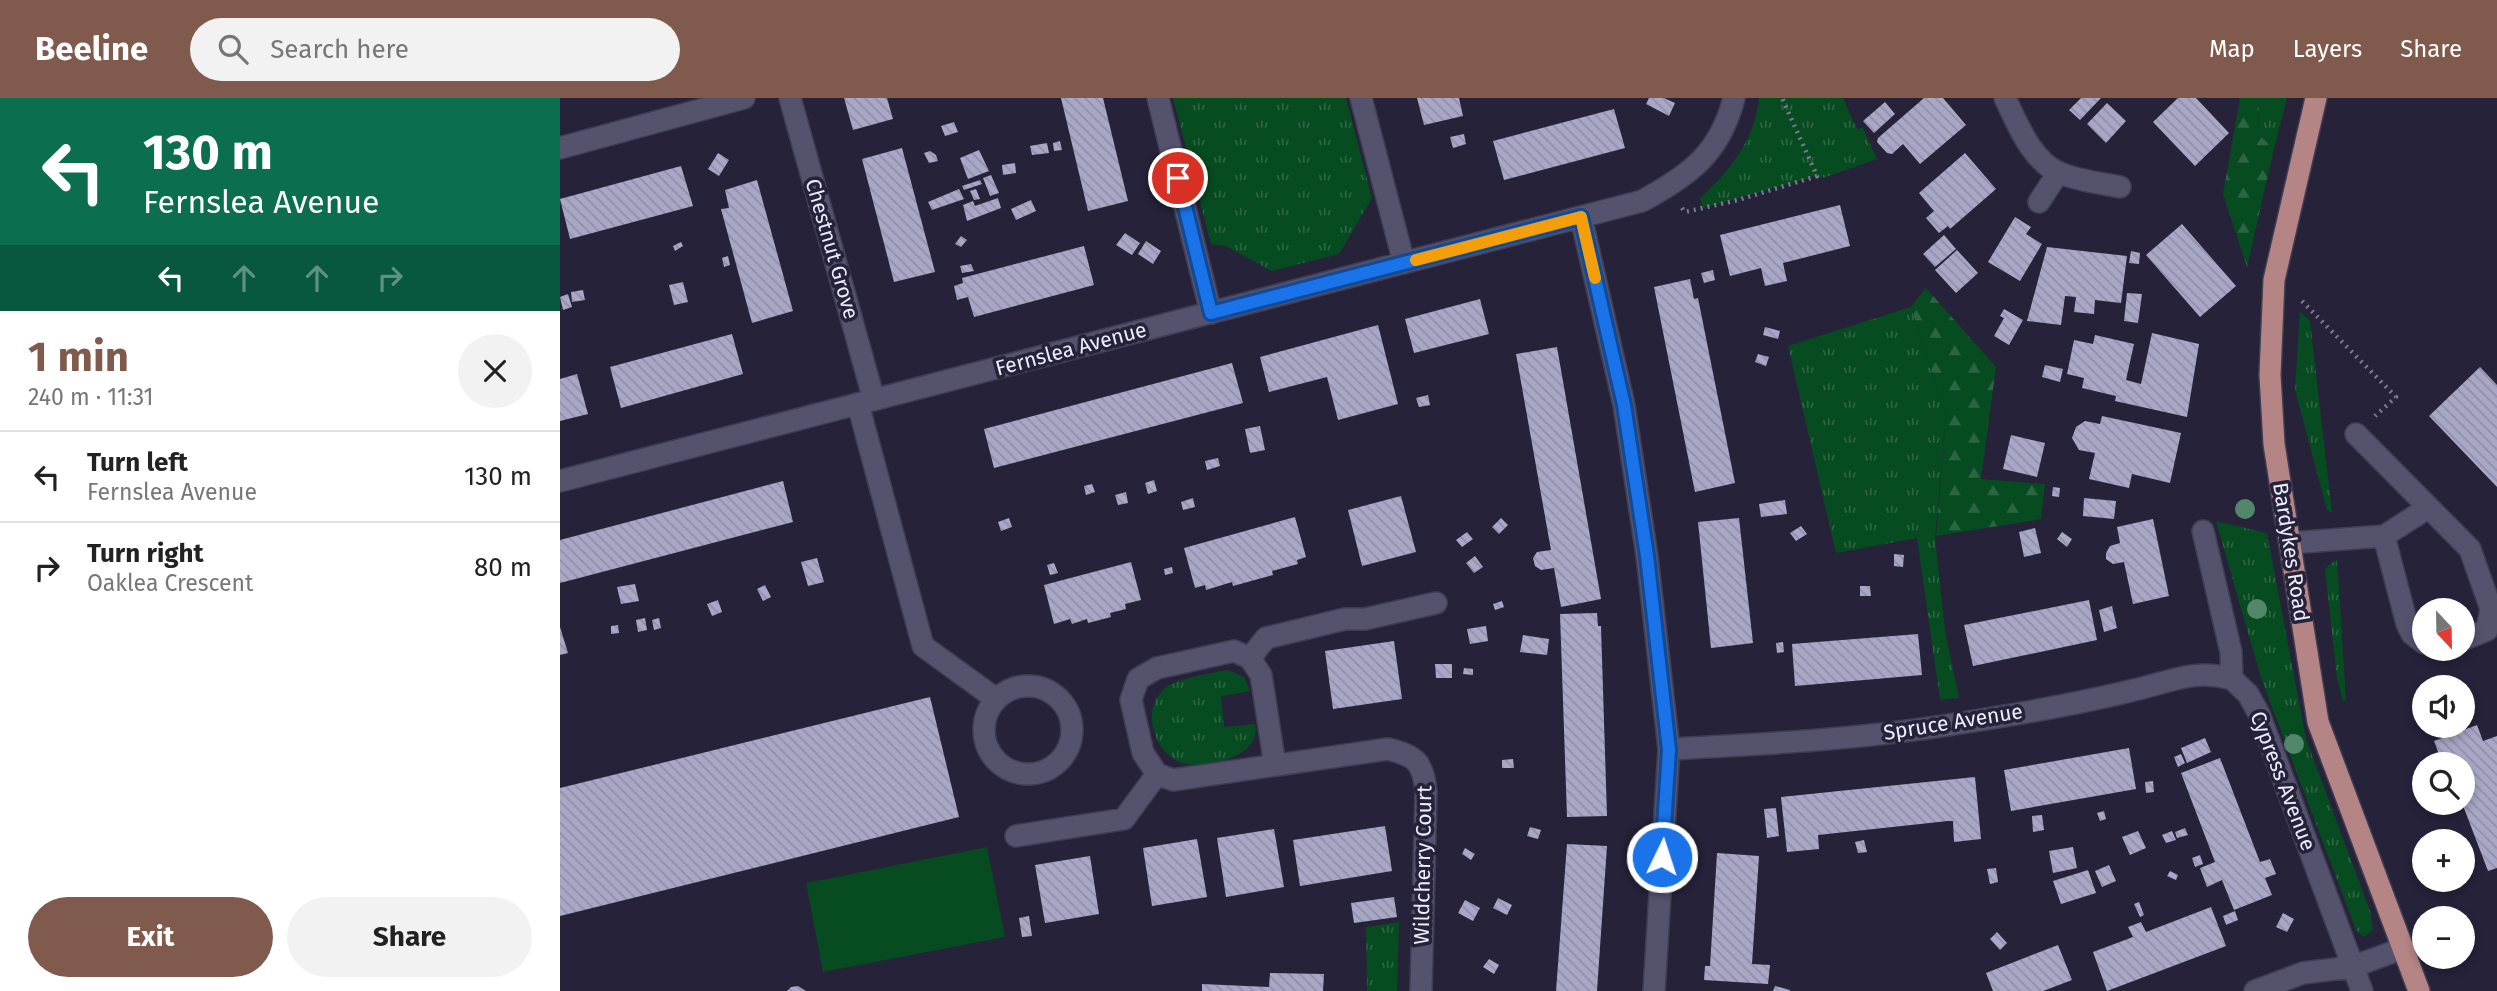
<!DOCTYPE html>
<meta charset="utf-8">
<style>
:root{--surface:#fff;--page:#f2f2f2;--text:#222;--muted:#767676;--line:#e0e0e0;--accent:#805b4d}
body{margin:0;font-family:"Fira Sans",sans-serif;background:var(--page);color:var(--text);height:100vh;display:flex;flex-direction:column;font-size:26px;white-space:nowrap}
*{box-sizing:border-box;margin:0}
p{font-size:23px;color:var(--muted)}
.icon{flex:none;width:38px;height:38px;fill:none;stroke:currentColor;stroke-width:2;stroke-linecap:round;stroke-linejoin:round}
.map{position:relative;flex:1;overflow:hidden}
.side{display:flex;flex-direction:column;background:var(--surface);width:560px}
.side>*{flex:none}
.hud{background:#0b6e4f;color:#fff;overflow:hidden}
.needle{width:46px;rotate:158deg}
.controls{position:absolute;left:1852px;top:500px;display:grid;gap:14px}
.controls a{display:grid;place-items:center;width:63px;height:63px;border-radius:50%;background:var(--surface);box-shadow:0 4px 10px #0003;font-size:35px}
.pin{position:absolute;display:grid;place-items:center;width:60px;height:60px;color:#fff;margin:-30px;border:4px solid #fff;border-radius:50%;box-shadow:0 2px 7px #0007}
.me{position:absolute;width:77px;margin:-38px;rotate:4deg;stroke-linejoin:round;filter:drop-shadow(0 0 5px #0008)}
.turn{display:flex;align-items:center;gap:24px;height:147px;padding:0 28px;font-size:32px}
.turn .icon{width:91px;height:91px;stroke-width:2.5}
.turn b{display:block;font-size:49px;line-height:60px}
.lanes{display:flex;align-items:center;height:66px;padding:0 28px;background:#0003;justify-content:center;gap:35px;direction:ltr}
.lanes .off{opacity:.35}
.round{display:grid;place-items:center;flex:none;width:74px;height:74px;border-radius:37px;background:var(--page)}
.summary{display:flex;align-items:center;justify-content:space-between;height:119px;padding:0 28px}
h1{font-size:42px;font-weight:700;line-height:52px;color:var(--accent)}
.action{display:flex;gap:14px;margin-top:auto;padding:14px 28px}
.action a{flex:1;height:80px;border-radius:42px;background:var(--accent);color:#fff;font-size:28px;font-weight:700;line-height:80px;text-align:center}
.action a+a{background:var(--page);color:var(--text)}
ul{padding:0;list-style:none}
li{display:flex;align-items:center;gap:21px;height:91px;padding:0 28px;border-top:2px solid var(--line)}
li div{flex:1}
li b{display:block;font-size:26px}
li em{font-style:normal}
header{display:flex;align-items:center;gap:42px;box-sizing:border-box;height:98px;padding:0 35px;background:var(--accent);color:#fff}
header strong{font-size:33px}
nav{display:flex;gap:38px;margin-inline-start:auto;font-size:24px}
.search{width:490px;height:63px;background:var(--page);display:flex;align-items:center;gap:18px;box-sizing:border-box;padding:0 24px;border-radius:38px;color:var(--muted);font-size:26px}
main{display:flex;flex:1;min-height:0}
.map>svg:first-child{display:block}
</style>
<header>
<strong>Beeline</strong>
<div class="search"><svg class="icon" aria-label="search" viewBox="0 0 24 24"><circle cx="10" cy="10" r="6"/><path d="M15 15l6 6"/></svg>Search here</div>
<nav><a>Map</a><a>Layers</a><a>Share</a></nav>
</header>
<main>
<section class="side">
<div class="hud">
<div class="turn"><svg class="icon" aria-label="left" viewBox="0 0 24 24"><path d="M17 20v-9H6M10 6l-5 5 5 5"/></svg><div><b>130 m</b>Fernslea Avenue</div></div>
<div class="lanes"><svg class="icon" aria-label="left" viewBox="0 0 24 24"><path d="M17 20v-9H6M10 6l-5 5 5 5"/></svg><svg class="icon off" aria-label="ahead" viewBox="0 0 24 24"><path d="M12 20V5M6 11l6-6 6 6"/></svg><svg class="icon off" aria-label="ahead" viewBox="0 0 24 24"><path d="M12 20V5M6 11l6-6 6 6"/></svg><svg class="icon off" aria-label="right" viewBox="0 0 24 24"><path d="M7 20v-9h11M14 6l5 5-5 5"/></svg></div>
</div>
<div class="summary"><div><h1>1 min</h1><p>240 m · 11:31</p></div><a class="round"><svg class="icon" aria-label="close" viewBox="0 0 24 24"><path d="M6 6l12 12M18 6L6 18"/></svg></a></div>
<ul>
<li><svg class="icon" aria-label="left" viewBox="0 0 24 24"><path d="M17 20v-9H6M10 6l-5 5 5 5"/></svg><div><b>Turn left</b><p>Fernslea Avenue</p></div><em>130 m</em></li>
<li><svg class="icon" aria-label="right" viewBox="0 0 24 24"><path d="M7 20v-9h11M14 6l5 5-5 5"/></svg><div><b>Turn right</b><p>Oaklea Crescent</p></div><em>80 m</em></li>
</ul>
<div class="action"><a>Exit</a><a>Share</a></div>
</section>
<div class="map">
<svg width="1937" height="893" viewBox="0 0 1937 893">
<defs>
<pattern id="grass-tufts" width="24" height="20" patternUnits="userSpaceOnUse" patternTransform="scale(1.75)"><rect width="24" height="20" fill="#074b21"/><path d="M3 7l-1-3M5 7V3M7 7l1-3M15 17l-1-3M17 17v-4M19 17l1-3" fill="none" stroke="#2b6542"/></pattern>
<pattern id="forest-firs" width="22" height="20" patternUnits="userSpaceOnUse" patternTransform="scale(1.75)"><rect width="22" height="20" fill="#074b21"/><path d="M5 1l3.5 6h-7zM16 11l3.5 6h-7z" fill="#2b6542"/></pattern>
<pattern id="building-back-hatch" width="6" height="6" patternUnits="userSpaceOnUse" patternTransform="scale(1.75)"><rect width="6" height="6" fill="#a9a7c6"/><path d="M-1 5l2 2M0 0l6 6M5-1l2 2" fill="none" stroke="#908fa8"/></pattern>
</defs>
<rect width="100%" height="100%" fill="#25223a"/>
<path fill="url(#grass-tufts)" d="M 613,0 L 786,0 L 812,100 L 779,156 L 712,173 L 666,148 L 651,146 Z
M 1199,0 L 1283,0 L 1297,31 L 1303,30 L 1317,61 L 1263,80 L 1257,78 L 1143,110 L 1140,100 C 1170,73 1195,41 1199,0 Z
M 1699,0 L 1727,0 L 1714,51 L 1698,36 Z
M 1351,209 L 1386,318 L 1375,440 L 1385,533 L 1399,600 L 1380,602 L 1357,440 L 1276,455 L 1228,248 Z
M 1740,213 L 1750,223 L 1772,415 L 1767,412 L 1735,292 Z
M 1656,423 L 1707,435 L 1746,641 L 1810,813 L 1813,832 L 1804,839 L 1796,832 L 1701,580 Z
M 1777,461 L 1786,603 L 1783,603 L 1777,581 L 1765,471 Z
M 668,572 L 684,579 L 690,593 L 661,598 L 664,629 L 695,626 C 703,661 638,674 617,663 C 591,649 580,604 610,587 C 625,579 651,575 668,572 Z
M 839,824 L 837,893 L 807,893 L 806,829 Z"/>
<path fill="url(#forest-firs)" d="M 1680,0 L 1699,0 L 1698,36 L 1714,51 L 1687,169 L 1663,96 Z
M 1366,190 L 1436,269 L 1421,381 L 1485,386 L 1481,421 L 1376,438 L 1386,318 L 1351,209 Z"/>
<path fill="#074b21" d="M 427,749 L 445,839 L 263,874 L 246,785 Z"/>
<path fill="url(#building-back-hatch)" d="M 284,0 L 327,0 L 333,21 L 293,32 Z
M 501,0 L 543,0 L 568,103 L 528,113 Z
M 857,0 L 899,0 L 903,18 L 864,27 Z
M 1089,0 L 1104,0 L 1115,5 L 1109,18 L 1086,6 Z
M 1364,0 L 1383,0 L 1406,27 L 1360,66 L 1343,46 L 1332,56 L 1327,55 L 1317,44 L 1318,40 Z
M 1521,0 L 1541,0 L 1520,22 L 1509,12 Z
M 1618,0 L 1636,0 L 1669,35 L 1635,68 L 1593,24 Z
M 1325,4 L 1335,16 L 1314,35 L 1303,23 Z
M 1547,5 L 1566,23 L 1546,45 L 1527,26 Z
M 1054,11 L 1065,50 L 944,82 L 933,43 Z
M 394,24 L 398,34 L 385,38 L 381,28 Z
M 904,36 L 906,46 L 893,50 L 890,39 Z
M 500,43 L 502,52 L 494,53 L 493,45 Z
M 487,45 L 489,55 L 472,57 L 470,48 Z
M 342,50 L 375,174 L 334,184 L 302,61 Z
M 419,52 L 429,73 L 408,81 L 400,60 Z
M 370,53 L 376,57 L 378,63 L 369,65 L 364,55 Z
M 158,55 L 169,62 L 159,78 L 148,71 Z
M 1405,55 L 1436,91 L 1390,131 L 1388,128 L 1379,135 L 1366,120 L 1374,113 L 1359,95 Z
M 455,65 L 456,75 L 443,77 L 442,67 Z
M 121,68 L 133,108 L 10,141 L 0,101 Z
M 431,77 L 439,95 L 430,98 L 423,80 Z
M 197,82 L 233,213 L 192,225 L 161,111 L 169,110 L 165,92 Z
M 420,82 L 422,86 L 404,92 L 402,88 Z
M 399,91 L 404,101 L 372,112 L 368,104 Z
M 416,91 L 420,101 L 414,102 L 410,93 Z
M 438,100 L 441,110 L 407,123 L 403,107 L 413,103 L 415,108 Z
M 471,102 L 476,113 L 456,122 L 451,111 Z
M 1280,107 L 1290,148 L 1223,165 L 1227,183 L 1205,188 L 1201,170 L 1170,178 L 1160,137 Z
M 1455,119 L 1471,129 L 1466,136 L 1482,146 L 1460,183 L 1428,164 Z
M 1622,126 L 1676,188 L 1640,219 L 1586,157 Z
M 565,135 L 580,145 L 572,157 L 556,147 Z
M 1384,137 L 1396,151 L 1375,169 L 1363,156 Z
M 401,138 L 407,142 L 401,149 L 395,146 Z
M 586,143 L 601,153 L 593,166 L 578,156 Z
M 121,144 L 123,148 L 115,153 L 113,148 Z
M 524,148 L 534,187 L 414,219 L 408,199 L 397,202 L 394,188 L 403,185 L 402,180 Z
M 1487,149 L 1567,158 L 1561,205 L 1535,202 L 1534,216 L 1514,214 L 1516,199 L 1505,198 L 1501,227 L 1467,223 Z
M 1397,152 L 1418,175 L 1396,195 L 1375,172 Z
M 1571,153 L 1580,155 L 1579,166 L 1569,165 Z
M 168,158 L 170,167 L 164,169 L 162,160 Z
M 411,166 L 414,173 L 402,175 L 400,168 Z
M 1153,172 L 1155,182 L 1144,185 L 1141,175 Z
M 1130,181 L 1134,201 L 1138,200 L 1175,385 L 1135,394 L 1094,189 Z
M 123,184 L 128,204 L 114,207 L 109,187 Z
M 23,192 L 25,202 L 12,204 L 11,194 Z
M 1567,195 L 1582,196 L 1578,225 L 1564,223 Z
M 8,196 L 12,209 L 3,212 L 0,199 Z
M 920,201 L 929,236 L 854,255 L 845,221 Z
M 1444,211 L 1463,222 L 1449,247 L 1434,238 L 1444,220 L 1440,218 Z
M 818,227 L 838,306 L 778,322 L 767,279 L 709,294 L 700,259 Z
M 1205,229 L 1220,233 L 1218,241 L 1203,237 Z
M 1592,235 L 1639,246 L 1627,319 L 1555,303 L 1556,298 L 1522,290 L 1524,280 L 1507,276 L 1514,242 L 1533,246 L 1535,237 L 1574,246 L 1566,282 L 1581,286 Z
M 172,236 L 183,276 L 61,310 L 50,269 Z
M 997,249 L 1041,501 L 1001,509 L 994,470 L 981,472 L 975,468 L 973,460 L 977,454 L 991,452 L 956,256 Z
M 1198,256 L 1209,259 L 1206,268 L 1195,264 Z
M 672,265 L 683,305 L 434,370 L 424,331 Z
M 1485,267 L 1503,271 L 1500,284 L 1482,279 Z
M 1920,269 L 1937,287 L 1937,389 L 1869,318 Z
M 17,276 L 28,316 L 0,323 L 0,281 Z
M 868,297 L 870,307 L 859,309 L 856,300 Z
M 1542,318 L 1621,335 L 1610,385 L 1572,376 L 1569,390 L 1529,381 L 1535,355 L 1519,352 L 1512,340 L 1516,329 L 1525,323 L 1540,326 Z
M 700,328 L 705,352 L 690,355 L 685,331 Z
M 1451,337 L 1485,345 L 1477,379 L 1443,371 Z
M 658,360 L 660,368 L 647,372 L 645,363 Z
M 594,382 L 597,393 L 588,396 L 585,385 Z
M 223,383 L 233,424 L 0,485 L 0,442 Z
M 532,386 L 535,394 L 526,397 L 524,388 Z
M 1493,389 L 1500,390 L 1499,399 L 1492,398 Z
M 566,394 L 568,405 L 558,407 L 555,397 Z
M 841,398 L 856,454 L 802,468 L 788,412 Z
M 633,400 L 635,409 L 623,412 L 621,404 Z
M 1524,400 L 1556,403 L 1554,421 L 1523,418 Z
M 1225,402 L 1227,416 L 1201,419 L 1199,406 Z
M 735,419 L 746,459 L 737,462 L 738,466 L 712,473 L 713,477 L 673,488 L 672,484 L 646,492 L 645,487 L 635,490 L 624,450 Z
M 449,420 L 452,429 L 441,433 L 438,424 Z
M 941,420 L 948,427 L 939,436 L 932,429 Z
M 1179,420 L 1193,545 L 1151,550 L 1138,424 Z
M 1593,421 L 1609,498 L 1573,506 L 1564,464 L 1553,466 L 1546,461 L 1546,455 L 1550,448 L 1560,445 L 1557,429 Z
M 1241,428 L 1247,436 L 1236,443 L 1230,435 Z
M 1475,430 L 1481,455 L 1464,459 L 1459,434 Z
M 907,434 L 913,441 L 902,449 L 896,442 Z
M 1502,434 L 1512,441 L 1507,449 L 1497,441 Z
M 1334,456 L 1344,457 L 1343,469 L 1334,468 Z
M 915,458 L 923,469 L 914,475 L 906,465 Z
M 257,460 L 264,484 L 248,488 L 241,464 Z
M 571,464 L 581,502 L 565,506 L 566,511 L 550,515 L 551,519 L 528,525 L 527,521 L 512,526 L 510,521 L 494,526 L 484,487 Z
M 494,465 L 498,475 L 490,477 L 487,467 Z
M 612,469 L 613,475 L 605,477 L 604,471 Z
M 75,486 L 79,503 L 61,506 L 57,489 Z
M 205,487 L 211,499 L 203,503 L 197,491 Z
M 1300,488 L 1310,488 L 1311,498 L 1300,498 Z
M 158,502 L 162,514 L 152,518 L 147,506 Z
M 1529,502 L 1537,542 L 1413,568 L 1404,527 Z
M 942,503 L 944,509 L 935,512 L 933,506 Z
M 1552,508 L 1557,530 L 1544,534 L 1539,512 Z
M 1037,515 L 1038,528 L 1041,528 L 1047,718 L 1007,719 L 1000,516 Z
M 85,520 L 87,532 L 78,534 L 76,522 Z
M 99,520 L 101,530 L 94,532 L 92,522 Z
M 58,527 L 59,535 L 51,536 L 51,528 Z
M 926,528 L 928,543 L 910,546 L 907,531 Z
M 0,529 L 8,555 L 0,557 Z
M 1358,536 L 1362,577 L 1235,588 L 1232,546 Z
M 963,537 L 989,541 L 987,557 L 960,554 Z
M 834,543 L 842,601 L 773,611 L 765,553 Z
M 1223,544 L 1224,554 L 1217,555 L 1216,545 Z
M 875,566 L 892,566 L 892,580 L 876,580 Z
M 904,570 L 913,571 L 913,577 L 903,576 Z
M 1864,590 L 1864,607 L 1860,608 L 1856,592 Z
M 370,599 L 399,719 L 0,818 L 0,690 Z
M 1917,627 L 1923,643 L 1937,638 L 1937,770 L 1928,773 L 1902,705 L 1902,667 L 1883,667 L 1874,643 Z
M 1645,640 L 1651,654 L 1627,665 L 1621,650 Z
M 1569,650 L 1576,691 L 1451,713 L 1444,672 Z
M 1621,656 L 1625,665 L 1618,669 L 1614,659 Z
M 1660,660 L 1700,764 L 1710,761 L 1716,776 L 1705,780 L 1712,797 L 1674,812 L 1662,782 L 1647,789 L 1640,770 L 1655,764 L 1621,675 Z
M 953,661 L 954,670 L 942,670 L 942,662 Z
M 1415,679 L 1421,741 L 1394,744 L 1393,723 L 1388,723 L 1258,737 L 1259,751 L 1227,754 L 1221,699 Z
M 1593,683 L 1594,694 L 1586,695 L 1585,684 Z
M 1216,710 L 1219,738 L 1207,740 L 1204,711 Z
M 1544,713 L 1546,721 L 1540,723 L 1537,715 Z
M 1482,717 L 1484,732 L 1473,734 L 1472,718 Z
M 825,728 L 832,773 L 740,788 L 733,742 Z
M 970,729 L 981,732 L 978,741 L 967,738 Z
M 1625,730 L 1628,737 L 1617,740 L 1615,734 Z
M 714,731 L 724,789 L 666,799 L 657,740 Z
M 1578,733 L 1586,750 L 1570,757 L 1562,739 Z
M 1612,733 L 1616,742 L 1606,745 L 1602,737 Z
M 637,741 L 647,799 L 592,808 L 583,750 Z
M 1304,742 L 1307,754 L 1298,755 L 1295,744 Z
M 1007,746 L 1047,748 L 1037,893 L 996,893 Z
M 1513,749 L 1517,770 L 1493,775 L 1489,753 Z
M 905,750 L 915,756 L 911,762 L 902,756 Z
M 1157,755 L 1199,758 L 1192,866 L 1210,867 L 1208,886 L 1144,882 L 1145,868 L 1150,868 Z
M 1640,757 L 1643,766 L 1635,769 L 1632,760 Z
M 530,758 L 539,816 L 485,825 L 475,767 Z
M 1549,767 L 1556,783 L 1542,789 L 1535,773 Z
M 1436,770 L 1438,784 L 1430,786 L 1427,771 Z
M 1528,772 L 1536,795 L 1501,806 L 1493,783 Z
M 1610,773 L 1618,777 L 1616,782 L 1607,778 Z
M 834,799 L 837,819 L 794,825 L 791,805 Z
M 938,800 L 952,807 L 947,817 L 933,810 Z
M 905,802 L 920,810 L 913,823 L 898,815 Z
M 1579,804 L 1584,817 L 1580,819 L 1574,806 Z
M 1651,809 L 1666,848 L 1547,893 L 1533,854 L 1573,839 L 1568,829 L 1581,824 L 1586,834 Z
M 1675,813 L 1678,822 L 1666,827 L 1663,818 Z
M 1723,815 L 1734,821 L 1727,834 L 1716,829 Z
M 469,818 L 472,838 L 462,839 L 459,820 Z
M 1437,834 L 1447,845 L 1440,852 L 1430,841 Z
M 1498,847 L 1512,882 L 1483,893 L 1433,893 L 1426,875 Z
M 929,861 L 939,867 L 934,876 L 923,869 Z
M 710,875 L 764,876 L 763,893 L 642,893 L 642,886 L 709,889 Z
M 238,888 L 246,893 L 227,893 L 231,889 Z
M 1215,888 L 1230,892 L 1230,893 L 1213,893 Z"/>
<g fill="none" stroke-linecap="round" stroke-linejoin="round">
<defs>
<path id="minor" d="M 230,0 L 314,302
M 598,0 L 651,215
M 801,0 L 844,165
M 1445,0 C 1457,25 1472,64 1500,75 C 1519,83 1541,85 1560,89
M 0,50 L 184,0
M 1479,104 L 1498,75
M 1021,119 L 1064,307 L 1087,458 L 1109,651 L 1094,893
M 298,306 L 363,548 L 436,601
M 1796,336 L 1910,451 L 1931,511 L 1927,532 L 1902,542
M 0,383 L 1082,103 C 1130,77 1160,55 1174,0
M 1643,433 L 1671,554 L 1672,581 L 1688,596 L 1699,616 L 1802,893
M 1824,438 L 1847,526 L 1852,536 L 1864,545
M 1730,445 L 1824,438 L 1868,410
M 690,560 L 706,540 L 785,521 L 805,521 L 876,505
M424 632a44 44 0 1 1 88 0a44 44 0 1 1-88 0Z
M 1109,651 C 1207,646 1305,641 1401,625 C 1459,616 1518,606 1574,592 C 1610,584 1635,570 1672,581
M 715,667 L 701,577 L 690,560 L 674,553 L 597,570 L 578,581 L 571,602 L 583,655 L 597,676 L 613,682 L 828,651 C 856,658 863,664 866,693 L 861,893
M 456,738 L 564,721 L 597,676
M 1695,893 L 1743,875 L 1792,869 L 1844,850"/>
<path id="major" d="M 1756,0 L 1714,182 L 1710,277 L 1714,346 L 1758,624 L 1859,893"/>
</defs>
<use href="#minor" stroke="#3f3d51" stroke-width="24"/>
<use href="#major" stroke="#3f3d51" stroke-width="24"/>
<path stroke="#7c7a8f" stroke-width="4.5" stroke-dasharray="2 5" stroke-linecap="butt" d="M 1122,110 L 1125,114 L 1178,102 L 1257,78 L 1222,0
M 1742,203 L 1836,299 L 1815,318"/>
<use href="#minor" stroke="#54526d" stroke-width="21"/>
<use href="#major" stroke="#b48584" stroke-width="21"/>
</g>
<g fill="#538769">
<circle cx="1685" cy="411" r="10"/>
<circle cx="1697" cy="511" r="10"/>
<circle cx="1734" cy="646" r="10"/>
</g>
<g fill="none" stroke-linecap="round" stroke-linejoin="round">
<defs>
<path id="route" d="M 618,80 L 651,215 L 1021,119 L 1064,307 L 1087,458 L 1109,652 L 1102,759"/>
</defs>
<use href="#route" stroke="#114b97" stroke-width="18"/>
<use href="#route" stroke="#1a73e8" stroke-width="12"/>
<path stroke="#f59e0b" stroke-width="12" d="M 856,162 L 1021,119 L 1035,180"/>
</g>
<g text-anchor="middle" stroke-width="7" stroke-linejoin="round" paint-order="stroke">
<g font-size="21" fill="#eeedfe" stroke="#25223a">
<text transform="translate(272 151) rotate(74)" y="7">Chestnut Grove</text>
<text transform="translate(511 251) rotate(-15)" y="7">Fernslea Avenue</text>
<text transform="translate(1731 454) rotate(81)" y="7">Bardykes Road</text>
<text transform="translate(1393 624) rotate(-9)" y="7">Spruce Avenue</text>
<text transform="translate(1723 683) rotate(69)" y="7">Cypress Avenue</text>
<text transform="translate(863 767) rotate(-89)" y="7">Wildcherry Court</text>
</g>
</g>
</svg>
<div class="controls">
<a><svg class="needle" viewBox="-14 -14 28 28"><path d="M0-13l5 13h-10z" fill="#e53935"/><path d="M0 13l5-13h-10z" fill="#767676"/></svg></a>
<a><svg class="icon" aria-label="sound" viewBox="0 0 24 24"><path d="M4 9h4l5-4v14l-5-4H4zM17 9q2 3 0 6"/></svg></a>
<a><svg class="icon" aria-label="search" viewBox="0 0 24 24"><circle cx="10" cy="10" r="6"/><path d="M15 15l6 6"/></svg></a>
<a>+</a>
<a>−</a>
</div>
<div class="pin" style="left:618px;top:80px;background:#d93025"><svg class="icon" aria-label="arrive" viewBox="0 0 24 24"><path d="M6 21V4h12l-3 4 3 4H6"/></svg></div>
<svg class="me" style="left:1102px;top:759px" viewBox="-20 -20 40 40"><circle r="17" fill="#1a73e8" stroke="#fff" stroke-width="3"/><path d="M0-11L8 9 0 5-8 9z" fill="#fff"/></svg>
</div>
</main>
